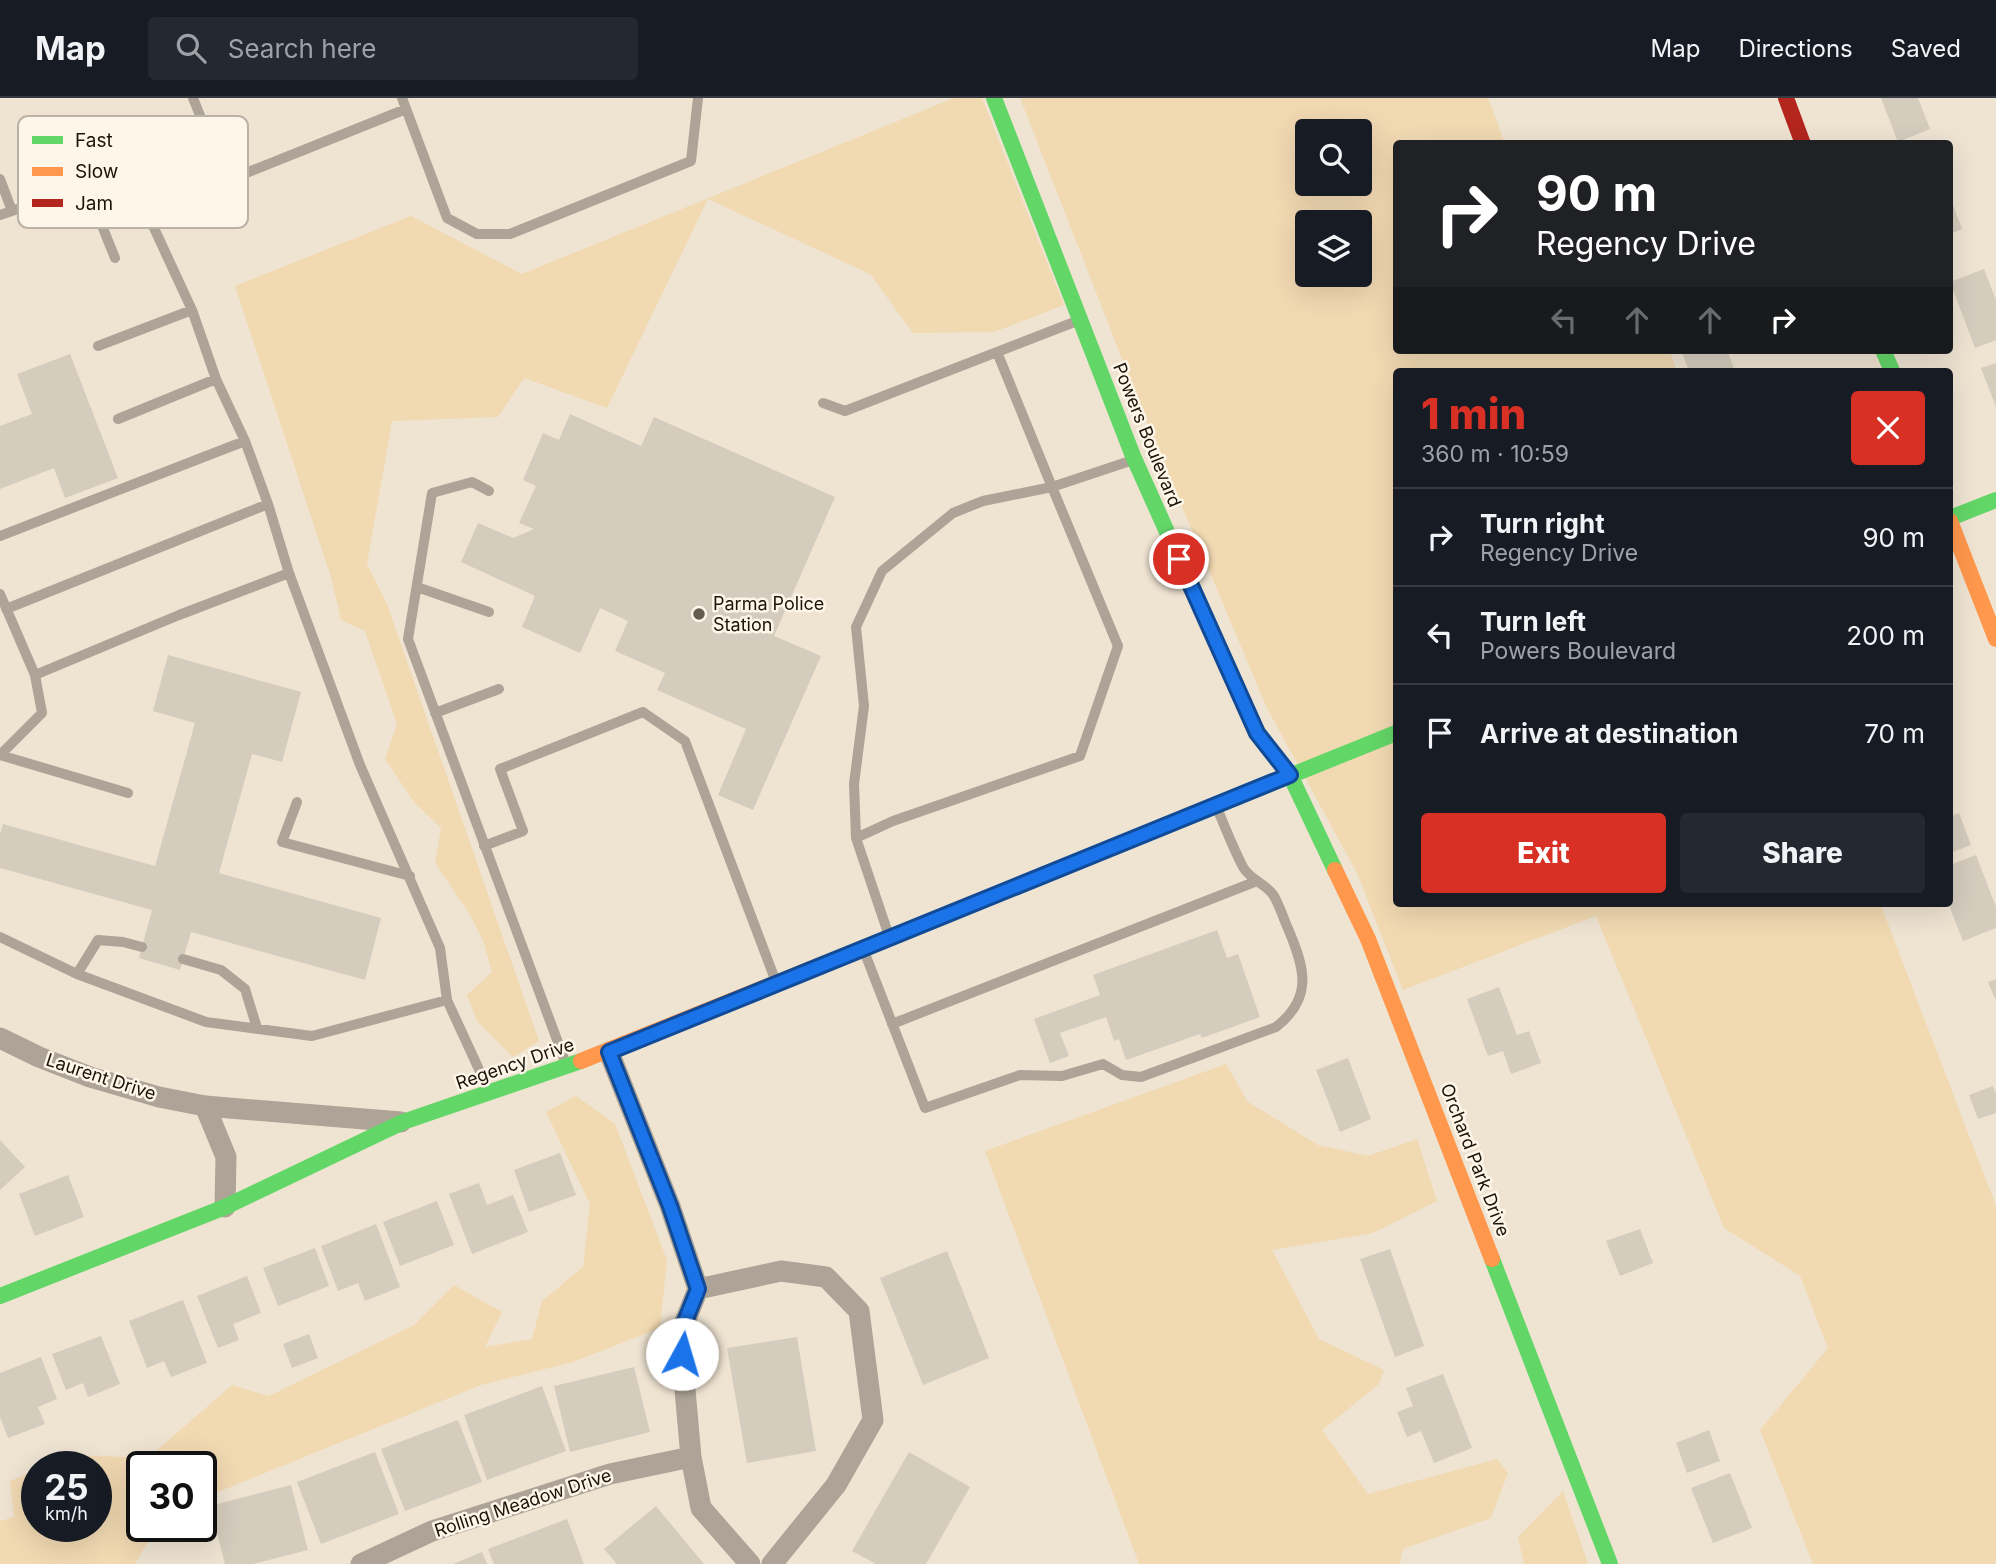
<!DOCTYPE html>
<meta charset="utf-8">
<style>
:root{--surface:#171b24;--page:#242831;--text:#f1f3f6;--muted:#9ea1a6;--line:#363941;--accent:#d93025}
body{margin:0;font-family:Inter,sans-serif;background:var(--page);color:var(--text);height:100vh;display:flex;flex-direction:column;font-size:26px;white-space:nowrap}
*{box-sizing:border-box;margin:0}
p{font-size:23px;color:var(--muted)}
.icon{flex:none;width:38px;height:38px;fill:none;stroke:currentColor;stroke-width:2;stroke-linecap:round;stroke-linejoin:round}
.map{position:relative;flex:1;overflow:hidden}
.panel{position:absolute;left:1393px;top:270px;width:560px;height:539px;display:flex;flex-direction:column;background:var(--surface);border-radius:7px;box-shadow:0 7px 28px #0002}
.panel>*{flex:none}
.hud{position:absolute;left:1393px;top:42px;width:560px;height:214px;border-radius:7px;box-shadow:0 7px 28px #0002;background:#202124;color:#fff;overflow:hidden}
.tools{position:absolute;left:1295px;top:21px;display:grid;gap:14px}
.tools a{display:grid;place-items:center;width:77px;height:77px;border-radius:7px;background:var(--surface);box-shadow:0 7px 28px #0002;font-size:35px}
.speed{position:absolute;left:21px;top:1353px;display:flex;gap:14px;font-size:35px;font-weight:700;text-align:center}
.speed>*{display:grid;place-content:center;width:91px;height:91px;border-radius:50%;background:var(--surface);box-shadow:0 7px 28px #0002;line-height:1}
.speed small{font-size:18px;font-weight:400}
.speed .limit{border:4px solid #111;border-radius:10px;background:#fff;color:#111}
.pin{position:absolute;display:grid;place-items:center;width:60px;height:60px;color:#fff;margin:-30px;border:4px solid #fff;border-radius:50%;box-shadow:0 2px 7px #0007}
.me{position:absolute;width:77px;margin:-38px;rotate:6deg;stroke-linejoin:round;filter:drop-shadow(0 0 5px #0008)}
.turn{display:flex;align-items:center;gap:24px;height:147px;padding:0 28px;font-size:32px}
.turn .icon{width:91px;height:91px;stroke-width:2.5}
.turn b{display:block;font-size:49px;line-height:60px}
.lanes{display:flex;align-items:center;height:66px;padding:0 28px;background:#0003;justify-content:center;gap:35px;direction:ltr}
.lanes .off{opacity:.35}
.round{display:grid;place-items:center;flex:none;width:74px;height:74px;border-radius:7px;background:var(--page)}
.summary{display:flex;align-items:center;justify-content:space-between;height:119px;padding:0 28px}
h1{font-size:42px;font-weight:800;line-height:52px;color:var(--accent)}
.cta{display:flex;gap:14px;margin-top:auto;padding:14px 28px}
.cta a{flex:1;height:80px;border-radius:7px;background:var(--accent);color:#fff;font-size:28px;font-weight:800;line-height:80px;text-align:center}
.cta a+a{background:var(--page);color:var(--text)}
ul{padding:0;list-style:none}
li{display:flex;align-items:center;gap:21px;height:98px;padding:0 28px;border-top:2px solid var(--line)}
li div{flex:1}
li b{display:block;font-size:26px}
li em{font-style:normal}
header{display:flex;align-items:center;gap:42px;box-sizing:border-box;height:98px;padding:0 35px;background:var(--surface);border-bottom:2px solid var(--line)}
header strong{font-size:33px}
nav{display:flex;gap:38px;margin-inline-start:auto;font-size:24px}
.search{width:490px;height:63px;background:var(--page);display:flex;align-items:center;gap:18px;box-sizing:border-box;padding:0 24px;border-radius:7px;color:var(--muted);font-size:26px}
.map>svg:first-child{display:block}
</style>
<header>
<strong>Map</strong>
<div class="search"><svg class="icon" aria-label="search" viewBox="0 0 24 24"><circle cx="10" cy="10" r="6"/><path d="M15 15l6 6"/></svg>Search here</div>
<nav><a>Map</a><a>Directions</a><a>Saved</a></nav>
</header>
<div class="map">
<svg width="1996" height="1466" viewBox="0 0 1996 1466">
<rect width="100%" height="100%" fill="#efe4d2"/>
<path fill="#f1d9b2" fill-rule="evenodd" d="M 954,0 L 982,0 L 1064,207 L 994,234 L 913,235 L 870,176 L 708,101 L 607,310 L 524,280 L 498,319 L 392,323 L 367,466 L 387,506 L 539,943 L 513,959 L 477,923 L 467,897 L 492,874 L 483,842 L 469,815 L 435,765 L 441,730 L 414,704 L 385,661 L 397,626 L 365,533 L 341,522 L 331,479 L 235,188 L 411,118 L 522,176 Z
M 1020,0 L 1488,0 L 1505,45 L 1396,46 L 1396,252 L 1669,252 L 1677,273 L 1396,273 L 1396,805 L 1880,805 L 1996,1108 L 1996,1466 L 1813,1466 L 1760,1332 L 1828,1250 L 1800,1178 L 1724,1130 L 1596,818 L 1403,892 L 1357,775 L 1267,610 L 1153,340 ZM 1307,33 L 1360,33 L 1360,86 L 1307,86 ZM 1307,124 L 1360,124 L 1360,177 L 1307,177 Z
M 1226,966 L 1248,1004 L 1318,1047 L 1368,1058 L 1417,1041 L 1437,1103 L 1373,1135 L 1272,1152 L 1319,1241 L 1384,1272 L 1379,1286 L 1322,1332 L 1368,1396 L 1497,1361 L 1508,1375 L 1491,1420 L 1403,1451 L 1400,1466 L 1139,1466 L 985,1053 Z
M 576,998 L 615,1026 L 667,1162 L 660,1230 L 573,1264 L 481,1287 L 201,1401 L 201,1368 L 142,1368 L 142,1428 L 157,1428 L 135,1466 L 0,1466 L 0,1423 L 14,1419 L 10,1383 L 37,1372 L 37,1428 L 96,1428 L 96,1368 L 46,1368 L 75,1357 L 148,1360 L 232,1287 L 269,1298 L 414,1227 L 454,1187 L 502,1214 L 485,1249 L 532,1241 L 542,1203 L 583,1169 L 590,1106 L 546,1014 Z
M 1563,1393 L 1588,1466 L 1524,1466 L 1518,1439 Z"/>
<path fill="#d4ccbd" d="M 1881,0 L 1918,0 L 1930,31 L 1898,44 Z
M 1950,99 L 1962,131 L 1950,136 Z
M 1984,171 L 1996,202 L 1996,242 L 1975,250 L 1950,184 Z
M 1681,252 L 1727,252 L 1735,273 L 1689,273 Z
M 70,256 L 118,380 L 65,400 L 54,370 L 0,391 L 0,328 L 32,316 L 17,276 Z
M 1996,265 L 1996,309 L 1981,270 Z
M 570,316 L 641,348 L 654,319 L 835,399 L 774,538 L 821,558 L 753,712 L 718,697 L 746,631 L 657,592 L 665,575 L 615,553 L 628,523 L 600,510 L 580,555 L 522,529 L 535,498 L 461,464 L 478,425 L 513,440 L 534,431 L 519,425 L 536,388 L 523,382 L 543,335 L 559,342 Z
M 168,557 L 301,594 L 282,664 L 252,656 L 219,775 L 381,820 L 365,882 L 191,834 L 180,872 L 139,860 L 152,812 L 0,770 L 0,736 L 3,726 L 155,768 L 195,625 L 153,613 Z
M 1959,715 L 1971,747 L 1950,755 L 1950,719 Z
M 1976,757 L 1996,809 L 1996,830 L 1963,843 L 1948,805 L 1950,767 Z
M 1217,832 L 1227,860 L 1238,856 L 1260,919 L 1202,940 L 1200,936 L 1126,962 L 1119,941 L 1114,943 L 1106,919 L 1060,935 L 1069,958 L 1050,965 L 1034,921 L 1100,897 L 1093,877 Z
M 1996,881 L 1996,903 L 1988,884 Z
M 1499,889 L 1517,937 L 1529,933 L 1541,965 L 1511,976 L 1503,953 L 1488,958 L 1467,901 Z
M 1348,960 L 1371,1021 L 1340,1034 L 1316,972 Z
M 1993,988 L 1996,996 L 1996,1015 L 1978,1021 L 1969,997 Z
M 0,1042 L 25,1069 L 0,1092 Z
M 560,1055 L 576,1097 L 529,1114 L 514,1072 Z
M 68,1077 L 84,1119 L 35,1138 L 19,1096 Z
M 479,1085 L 487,1107 L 513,1097 L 528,1134 L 472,1156 L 449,1096 Z
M 437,1103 L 454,1147 L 400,1168 L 383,1124 Z
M 376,1126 L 400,1189 L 365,1203 L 358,1185 L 338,1193 L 321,1148 Z
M 1640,1131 L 1653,1165 L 1620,1178 L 1606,1143 Z
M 315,1150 L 329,1188 L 278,1208 L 263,1170 Z
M 1390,1151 L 1424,1248 L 1395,1259 L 1360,1161 Z
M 947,1153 L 989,1260 L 923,1287 L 880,1180 Z
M 247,1178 L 261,1215 L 233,1226 L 239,1242 L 218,1250 L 197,1198 Z
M 183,1202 L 207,1265 L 171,1279 L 164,1263 L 147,1270 L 129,1223 Z
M 309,1236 L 318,1260 L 292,1270 L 283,1246 Z
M 101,1238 L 120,1286 L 88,1299 L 83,1285 L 66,1292 L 52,1256 Z
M 797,1239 L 816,1353 L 747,1365 L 727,1250 Z
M 41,1259 L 57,1301 L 38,1309 L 45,1326 L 8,1340 L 0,1319 L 0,1275 Z
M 634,1269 L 650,1334 L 570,1354 L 554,1288 Z
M 1443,1276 L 1472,1350 L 1434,1365 L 1421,1333 L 1407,1339 L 1397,1314 L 1413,1308 L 1406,1290 Z
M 542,1288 L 566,1353 L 487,1382 L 464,1317 Z
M 458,1322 L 482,1384 L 405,1413 L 381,1351 Z
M 1709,1332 L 1720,1363 L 1687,1375 L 1676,1345 Z
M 375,1354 L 399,1416 L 321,1446 L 297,1384 Z
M 909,1354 L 970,1389 L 926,1466 L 876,1466 L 852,1453 Z
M 1730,1375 L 1752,1430 L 1713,1445 L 1691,1390 Z
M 291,1387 L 308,1452 L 253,1466 L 225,1466 L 210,1408 Z
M 656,1408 L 704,1466 L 617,1466 L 604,1451 Z
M 567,1421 L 584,1466 L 494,1466 L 488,1451 Z
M 482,1454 L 487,1466 L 453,1466 Z"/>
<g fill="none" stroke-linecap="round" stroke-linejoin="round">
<path stroke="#ada396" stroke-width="10" d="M 193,0 L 226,83 L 406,11
M 402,0 L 447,120 L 477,136 L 510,136 L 691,63 L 698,0
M 0,81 L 12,113
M 86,88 L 115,160
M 0,117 L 118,77 L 141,102 L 192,212 L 216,281 L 245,343 L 268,406 L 289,475 L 179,517 L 35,577
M 98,248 L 192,212
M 997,254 L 1052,389 L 1133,362
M 823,305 L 845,313 L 1077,223
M 118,321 L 216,281
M 489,393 L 472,384 L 432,395 L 408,541 L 566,966
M 0,438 L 245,343
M 289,475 L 360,667 L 440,850 L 447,902
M 417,489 L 489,514
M 0,496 L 35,577 L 42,615 L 1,656
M 6,511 L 268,406
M 435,615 L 499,591
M 0,657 L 128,695
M 297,704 L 282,744 L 410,778
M 856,740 L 854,686 L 864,608 L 856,529 L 882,473 L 953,415 L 983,403 L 1052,389 L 1118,548 L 1080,658 L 893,723 L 856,740 L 889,838
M 484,748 L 523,733 L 500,671 L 643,614 L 685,643 L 776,884
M 0,839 L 77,876 L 206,924 L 312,938 L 447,902 L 488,991
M 864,853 L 925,1010 L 1020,977 L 1062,978 L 1103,966 L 1122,977 L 1141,979 L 1276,929 C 1313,900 1305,871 1289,833 C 1284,822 1280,809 1274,798 C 1267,786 1250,782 1243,769 C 1233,750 1225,729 1217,710
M 183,861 L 221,872 L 245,891 L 257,930
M 77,876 L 98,842 L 123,844 L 142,849
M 892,926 L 1257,783"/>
<path stroke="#ada396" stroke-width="21" d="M 0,940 L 39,959 L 90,979 L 159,999 L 205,1008 L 401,1024
M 609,954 L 670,1108 L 698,1191 L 680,1236 L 691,1359 L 701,1410 L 750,1466
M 205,1008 L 226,1059 L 225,1109
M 698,1191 L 781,1173 L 826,1179 L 859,1213 L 873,1322 L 836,1387 L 772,1466
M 361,1466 L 432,1433 L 610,1376 L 691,1359"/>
<path stroke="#63d668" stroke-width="16" d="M 994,0 L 1133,358 L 1257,635 L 1290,677 L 1335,772
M 1883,252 L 1892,273
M 1950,420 L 1996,402
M 933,822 L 1396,635
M 1492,1161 L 1610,1466
M 0,1198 L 225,1109 L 403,1024 L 581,963"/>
<path stroke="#ff974d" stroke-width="16" d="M 1950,423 L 1996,541
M 1335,772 L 1368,841 L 1492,1161
M 581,963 L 933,822"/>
<path stroke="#b3261e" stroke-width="16" d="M 1786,0 L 1803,46"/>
</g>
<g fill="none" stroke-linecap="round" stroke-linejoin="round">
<defs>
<path id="route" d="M 682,1256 L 680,1236 L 698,1191 L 670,1108 L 609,954 L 1290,677 L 1257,635 L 1179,461"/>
</defs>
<use href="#route" stroke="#114b97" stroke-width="18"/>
<use href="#route" stroke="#1a73e8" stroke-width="12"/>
</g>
<circle fill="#655d4f" stroke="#fef6e9" stroke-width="2.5" cx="699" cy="516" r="7"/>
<g text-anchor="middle" stroke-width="5" stroke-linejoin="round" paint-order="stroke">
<g font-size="18" fill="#1b1408" stroke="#fef6e9">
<text transform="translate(1147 337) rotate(68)" y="6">Powers Boulevard</text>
<text transform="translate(515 966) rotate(-19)" y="6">Regency Drive</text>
<text transform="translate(101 979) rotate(18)" y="6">Laurent Drive</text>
<text transform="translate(1475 1062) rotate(69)" y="6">Orchard Park Drive</text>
<text transform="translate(523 1405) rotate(-18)" y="6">Rolling Meadow Drive</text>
</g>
<g font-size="18" fill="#1b1408" stroke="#fef6e9" text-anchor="start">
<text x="713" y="512">Parma Police<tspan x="713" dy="21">Station</tspan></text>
</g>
</g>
<rect x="18" y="18" width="230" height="112" rx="10" fill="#fef6e9" stroke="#bab2a6" stroke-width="2"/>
<rect x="32" y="38" width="31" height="8" fill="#63d668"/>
<rect x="32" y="69" width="31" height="9" fill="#ff974d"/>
<rect x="32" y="101" width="31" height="8" fill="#b3261e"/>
<g font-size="19" fill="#1b1408">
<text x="75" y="49">Fast</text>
<text x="75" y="80">Slow</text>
<text x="75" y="112">Jam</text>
</g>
</svg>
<div class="tools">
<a><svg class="icon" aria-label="search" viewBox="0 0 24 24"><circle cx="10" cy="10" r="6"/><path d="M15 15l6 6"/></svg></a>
<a><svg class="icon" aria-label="layers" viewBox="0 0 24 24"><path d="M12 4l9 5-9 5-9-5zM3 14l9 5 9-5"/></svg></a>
</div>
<div class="speed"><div>25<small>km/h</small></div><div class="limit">30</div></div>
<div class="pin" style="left:1179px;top:461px;background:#d93025"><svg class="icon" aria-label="arrive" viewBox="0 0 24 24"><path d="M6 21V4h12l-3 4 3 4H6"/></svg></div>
<svg class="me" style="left:682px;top:1256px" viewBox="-20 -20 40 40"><circle r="19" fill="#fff"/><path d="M0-13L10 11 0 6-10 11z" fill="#1a73e8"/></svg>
<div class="hud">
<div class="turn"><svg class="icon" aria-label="right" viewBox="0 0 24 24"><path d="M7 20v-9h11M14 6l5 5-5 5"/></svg><div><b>90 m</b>Regency Drive</div></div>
<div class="lanes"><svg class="icon off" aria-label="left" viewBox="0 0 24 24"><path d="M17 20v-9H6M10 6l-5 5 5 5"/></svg><svg class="icon off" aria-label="ahead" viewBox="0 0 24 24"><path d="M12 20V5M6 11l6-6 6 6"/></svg><svg class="icon off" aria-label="ahead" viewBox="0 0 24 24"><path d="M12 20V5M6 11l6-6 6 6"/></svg><svg class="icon" aria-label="right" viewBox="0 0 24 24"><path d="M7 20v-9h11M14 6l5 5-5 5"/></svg></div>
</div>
<section class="panel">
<div class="summary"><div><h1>1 min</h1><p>360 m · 10:59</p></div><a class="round" style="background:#d93025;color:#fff"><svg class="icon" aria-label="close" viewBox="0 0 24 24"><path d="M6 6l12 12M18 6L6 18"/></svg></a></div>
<ul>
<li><svg class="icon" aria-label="right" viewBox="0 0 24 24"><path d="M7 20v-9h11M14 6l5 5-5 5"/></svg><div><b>Turn right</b><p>Regency Drive</p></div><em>90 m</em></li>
<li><svg class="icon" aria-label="left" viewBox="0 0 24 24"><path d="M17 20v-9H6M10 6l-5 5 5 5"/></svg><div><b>Turn left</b><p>Powers Boulevard</p></div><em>200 m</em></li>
<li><svg class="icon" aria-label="arrive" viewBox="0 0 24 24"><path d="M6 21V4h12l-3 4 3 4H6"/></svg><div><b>Arrive at destination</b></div><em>70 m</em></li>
</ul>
<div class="cta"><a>Exit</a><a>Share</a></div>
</section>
</div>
